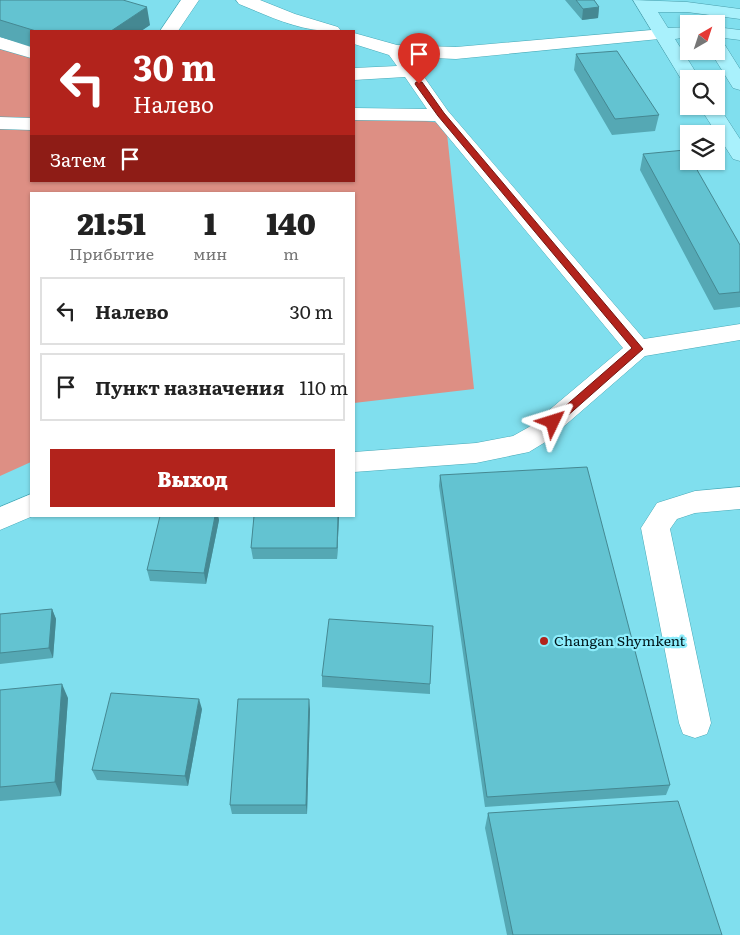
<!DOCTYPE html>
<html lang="ru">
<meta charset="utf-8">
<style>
:root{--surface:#fff;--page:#f6f6f6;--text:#222;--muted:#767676;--line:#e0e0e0;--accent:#b2231c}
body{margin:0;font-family:Literata,serif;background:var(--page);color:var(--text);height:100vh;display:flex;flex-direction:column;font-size:19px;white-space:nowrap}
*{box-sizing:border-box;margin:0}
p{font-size:16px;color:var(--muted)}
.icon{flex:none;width:28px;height:28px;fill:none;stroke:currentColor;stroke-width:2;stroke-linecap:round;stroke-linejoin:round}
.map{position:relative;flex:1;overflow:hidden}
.panel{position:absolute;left:30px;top:192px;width:325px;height:325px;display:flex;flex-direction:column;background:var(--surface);border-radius:0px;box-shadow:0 1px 4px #0004}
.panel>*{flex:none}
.banner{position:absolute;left:30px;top:30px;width:325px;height:152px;border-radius:0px;box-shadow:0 1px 4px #0004;background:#b2231c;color:#fff;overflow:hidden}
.needle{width:32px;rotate:39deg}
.fabs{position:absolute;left:680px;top:15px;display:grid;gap:10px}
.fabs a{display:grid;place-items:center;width:45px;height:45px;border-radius:0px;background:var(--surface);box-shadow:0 1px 4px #0004;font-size:25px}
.pin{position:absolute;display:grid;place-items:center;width:42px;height:42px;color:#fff;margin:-51px -21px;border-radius:50% 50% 50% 0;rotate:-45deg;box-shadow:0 0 5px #0007}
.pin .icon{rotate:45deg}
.me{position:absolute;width:55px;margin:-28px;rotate:49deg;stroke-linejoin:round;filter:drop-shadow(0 0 4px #0008)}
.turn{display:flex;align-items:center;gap:18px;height:105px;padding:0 20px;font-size:22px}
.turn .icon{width:65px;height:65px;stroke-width:2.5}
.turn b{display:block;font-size:35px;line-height:42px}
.then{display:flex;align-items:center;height:48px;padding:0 20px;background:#0003;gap:10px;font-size:19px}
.eta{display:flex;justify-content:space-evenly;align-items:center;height:85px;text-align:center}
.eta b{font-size:30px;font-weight:800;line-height:35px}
.cta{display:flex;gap:10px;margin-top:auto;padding:10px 20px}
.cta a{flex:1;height:58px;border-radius:0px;background:var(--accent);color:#fff;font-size:20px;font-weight:800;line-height:58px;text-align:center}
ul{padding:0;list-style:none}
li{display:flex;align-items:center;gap:15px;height:68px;margin:0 10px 8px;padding:0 10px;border:2px solid var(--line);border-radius:0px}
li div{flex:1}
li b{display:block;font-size:19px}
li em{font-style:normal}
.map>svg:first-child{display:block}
</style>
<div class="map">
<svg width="740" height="935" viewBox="0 0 740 935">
<rect width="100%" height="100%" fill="#80dfee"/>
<path fill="#dd8f84" d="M 0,42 L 31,51 L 31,181 L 354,181 L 354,110 L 446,124 L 474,389 L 354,403 L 354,194 L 31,194 L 31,462 L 0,476 Z"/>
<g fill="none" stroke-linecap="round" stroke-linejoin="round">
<defs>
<path id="minor" d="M 181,0 L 199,0 L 178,31 L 160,31 Z
M 236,0 L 260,0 L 295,14 L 338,27 L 341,31 C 303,33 273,18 239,4 Z
M 663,29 L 669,30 L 672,34 L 669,38 L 456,59 L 410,57 L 448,111 L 644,339 L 740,324 L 740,340 L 645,356 L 547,441 L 529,452 L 476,463 L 354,472 L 354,452 L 476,443 L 513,436 L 529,427 L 623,348 L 435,121 L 354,120 L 354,108 L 427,109 L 405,77 L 354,80 L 354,68 L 397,66 L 389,55 L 354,44 L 354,33 L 397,45 L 456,47 Z
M 0,37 L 31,46 L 31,58 L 0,49 Z
M 0,117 L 31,118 L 31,130 L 0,129 Z
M 740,487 L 740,509 L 695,513 L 677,519 L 670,529 L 711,723 L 707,734 L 695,738 L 683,734 L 679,723 L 641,528 L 657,503 L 695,491 Z
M 31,494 L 31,516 L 33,516 L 0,530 L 0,507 Z"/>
<path id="major" d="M 633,0 L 687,2 L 740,9 L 740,19 L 687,12 L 658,12 L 668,28 L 689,27 L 689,37 L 675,39 L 700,79 L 689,79 L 689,84 L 684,83 L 681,79 Z
M 716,27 L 740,30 L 740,40 L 716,37 Z
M 716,41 L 723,42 L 740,69 L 740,90 L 733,88 L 710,51 L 716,51 Z
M 716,102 L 740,139 L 740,161 L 733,159 L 699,106 L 716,106 Z"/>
</defs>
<use href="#minor" stroke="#47a9b7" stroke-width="1"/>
<use href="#major" stroke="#499eac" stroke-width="1"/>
<use href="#minor" fill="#fff" fill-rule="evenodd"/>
<use href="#major" fill="#a9f1fc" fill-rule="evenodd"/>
</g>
<path fill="#55a8b4" d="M 0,0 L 150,25 L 141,31 L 31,31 L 31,47 L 0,37 Z
M 565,0 L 594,0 L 599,7 L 598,18 L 582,20 Z
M 576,54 L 659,115 L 655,131 L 612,135 L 574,70 Z
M 643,154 L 740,245 L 740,307 L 714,310 L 640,170 Z
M 440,475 L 670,785 L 666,795 L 485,807 L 439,486 Z
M 160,516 L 218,516 L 219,520 L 206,584 L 150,581 L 147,570 Z
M 254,516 L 339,516 L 337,559 L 253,559 L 251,548 Z
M 52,609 L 56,619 L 53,658 L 0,664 L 0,614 Z
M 322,676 L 430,684 L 430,694 L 322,687 Z
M 0,690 L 68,698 L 61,796 L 0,801 Z
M 202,709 L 188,786 L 97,780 L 92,770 Z
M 310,709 L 307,814 L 232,814 L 230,805 Z
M 488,813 L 722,935 L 507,935 L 485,828 Z"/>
<path fill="#458892" d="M 147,7 L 150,25 L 141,31 L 111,31 Z
M 599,7 L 598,18 L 582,20 L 583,9 Z
M 215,516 L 218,516 L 219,520 L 206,584 L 204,573 Z
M 338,516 L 339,516 L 337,559 L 337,548 Z
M 52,609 L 56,619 L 53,658 L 49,648 Z
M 62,684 L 68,698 L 61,796 L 55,782 Z
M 199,699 L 202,709 L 188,786 L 185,776 Z
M 309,699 L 310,709 L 307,814 L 306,805 Z"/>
<path fill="#63c3d1" stroke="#458892" d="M 0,0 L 123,0 L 147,7 L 111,31 L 36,31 L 0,20 Z
M 576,0 L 594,0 L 599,7 L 583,9 Z
M 617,51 L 659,115 L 615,119 L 576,54 Z
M 685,150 L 689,157 L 689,161 L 692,161 L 740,245 L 740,292 L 719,294 L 643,154 Z
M 587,467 L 670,785 L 487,797 L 440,475 Z
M 160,516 L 215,516 L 204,573 L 147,570 Z
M 254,516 L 338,516 L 337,548 L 251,548 Z
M 52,609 L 49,648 L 0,653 L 0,614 Z
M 329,619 L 433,626 L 430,684 L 322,676 Z
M 62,684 L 55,782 L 0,787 L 0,690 Z
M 111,693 L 199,699 L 185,776 L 92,770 Z
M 238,699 L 309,699 L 306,805 L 230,805 Z
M 678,801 L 722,935 L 513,935 L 488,813 Z"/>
<path fill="#b2231c" stroke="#741712" d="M 416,82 L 422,82 L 444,113 L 643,349 L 557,425 L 549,425 L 547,422 L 632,348 L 438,116 L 415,84 Z"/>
<circle fill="#b2231c" stroke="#8dedfc" stroke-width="2" cx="544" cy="641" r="5"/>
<g text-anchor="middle" stroke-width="4.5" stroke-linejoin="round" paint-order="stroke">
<g font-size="14" fill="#00171b" stroke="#8dedfc" text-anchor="start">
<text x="554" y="646">Changan Shymkent</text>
</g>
</g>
</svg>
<div class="fabs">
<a><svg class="needle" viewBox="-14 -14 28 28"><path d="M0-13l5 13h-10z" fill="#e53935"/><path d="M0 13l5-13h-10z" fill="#767676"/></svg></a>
<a><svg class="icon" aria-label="search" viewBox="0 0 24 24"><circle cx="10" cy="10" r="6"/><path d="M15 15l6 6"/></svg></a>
<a><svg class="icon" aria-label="layers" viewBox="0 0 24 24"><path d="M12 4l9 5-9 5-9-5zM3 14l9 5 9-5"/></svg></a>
</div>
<div class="pin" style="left:419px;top:84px;background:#d93025"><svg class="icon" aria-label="arrive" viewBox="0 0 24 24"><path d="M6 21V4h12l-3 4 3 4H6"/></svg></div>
<svg class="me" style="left:553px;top:422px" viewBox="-20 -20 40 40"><path d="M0-17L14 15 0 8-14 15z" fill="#b2231c" stroke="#fff" stroke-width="4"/></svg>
<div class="banner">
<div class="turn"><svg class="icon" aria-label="left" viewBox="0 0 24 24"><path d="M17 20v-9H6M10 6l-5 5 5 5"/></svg><div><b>30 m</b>Налево</div></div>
<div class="then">Затем<svg class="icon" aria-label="arrive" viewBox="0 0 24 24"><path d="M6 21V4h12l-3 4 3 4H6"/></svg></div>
</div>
<section class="panel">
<div class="eta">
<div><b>21:51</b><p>Прибытие</p></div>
<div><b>1</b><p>мин</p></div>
<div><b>140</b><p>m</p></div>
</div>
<ul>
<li><svg class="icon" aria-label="left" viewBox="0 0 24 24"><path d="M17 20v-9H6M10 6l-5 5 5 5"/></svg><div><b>Налево</b></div><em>30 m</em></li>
<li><svg class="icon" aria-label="arrive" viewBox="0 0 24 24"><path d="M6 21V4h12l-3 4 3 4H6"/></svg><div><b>Пункт назначения</b></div><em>110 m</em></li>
</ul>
<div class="cta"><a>Выход</a></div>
</section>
</div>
